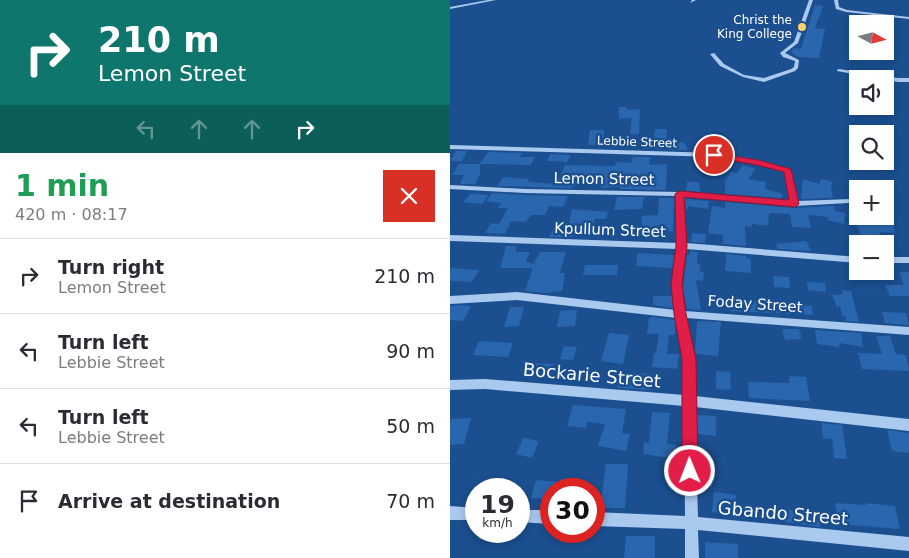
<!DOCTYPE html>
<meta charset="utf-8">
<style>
body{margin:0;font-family:"DejaVu Sans",sans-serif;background:#f2f2f3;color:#2b2b33;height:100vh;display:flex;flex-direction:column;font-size:19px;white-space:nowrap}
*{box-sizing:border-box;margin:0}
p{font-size:16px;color:#7c7c81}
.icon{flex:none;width:28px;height:28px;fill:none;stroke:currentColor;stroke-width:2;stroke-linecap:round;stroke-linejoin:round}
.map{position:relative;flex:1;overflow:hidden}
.details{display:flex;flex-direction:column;background:#fff;width:450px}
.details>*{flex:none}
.banner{background:#0f766e;color:#fff;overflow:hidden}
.needle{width:32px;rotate:97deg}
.controls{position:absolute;left:399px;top:15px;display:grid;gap:10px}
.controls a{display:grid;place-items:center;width:45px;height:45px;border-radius:0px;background:#fff;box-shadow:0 2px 8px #0003;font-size:25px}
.speed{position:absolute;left:15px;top:478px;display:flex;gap:10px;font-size:25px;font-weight:700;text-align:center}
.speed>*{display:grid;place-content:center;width:65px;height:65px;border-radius:50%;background:#fff;box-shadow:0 2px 8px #0003;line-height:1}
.speed small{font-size:12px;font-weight:400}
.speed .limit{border:8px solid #d22;background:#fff;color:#111}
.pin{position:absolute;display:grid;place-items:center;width:42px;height:42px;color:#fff;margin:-21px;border:2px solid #fff;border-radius:50%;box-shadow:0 1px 5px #0007}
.me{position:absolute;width:55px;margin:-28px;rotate:359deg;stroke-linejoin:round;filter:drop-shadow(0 0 4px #0008)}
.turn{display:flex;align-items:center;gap:18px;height:105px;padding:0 15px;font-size:22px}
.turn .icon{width:65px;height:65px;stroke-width:2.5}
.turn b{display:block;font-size:35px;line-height:42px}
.lanes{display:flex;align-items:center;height:48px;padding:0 15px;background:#0003;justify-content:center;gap:25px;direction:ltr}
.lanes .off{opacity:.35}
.round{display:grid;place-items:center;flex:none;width:52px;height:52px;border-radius:0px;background:#f2f2f3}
.summary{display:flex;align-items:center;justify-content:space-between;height:85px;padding:0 15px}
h1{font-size:30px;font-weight:700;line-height:38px;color:#1e9e55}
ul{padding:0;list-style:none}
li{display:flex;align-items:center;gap:15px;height:75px;padding:0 15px;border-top:1px solid #e1e1e2}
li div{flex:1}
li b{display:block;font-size:19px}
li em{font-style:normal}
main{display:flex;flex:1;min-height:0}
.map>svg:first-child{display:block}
</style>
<main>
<section class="details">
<div class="banner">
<div class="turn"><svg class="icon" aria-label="right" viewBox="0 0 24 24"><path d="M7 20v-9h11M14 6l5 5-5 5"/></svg><div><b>210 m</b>Lemon Street</div></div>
<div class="lanes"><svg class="icon off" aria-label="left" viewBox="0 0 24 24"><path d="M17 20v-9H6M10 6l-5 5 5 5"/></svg><svg class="icon off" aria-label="ahead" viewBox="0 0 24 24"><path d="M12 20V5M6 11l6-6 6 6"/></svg><svg class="icon off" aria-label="ahead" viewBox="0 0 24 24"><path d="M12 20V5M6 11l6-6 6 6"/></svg><svg class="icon" aria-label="right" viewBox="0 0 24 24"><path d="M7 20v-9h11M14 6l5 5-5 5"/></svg></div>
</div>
<div class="summary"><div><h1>1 min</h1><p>420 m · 08:17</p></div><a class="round" style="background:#d93025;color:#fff"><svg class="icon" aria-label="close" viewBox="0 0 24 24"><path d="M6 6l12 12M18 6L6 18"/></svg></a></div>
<ul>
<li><svg class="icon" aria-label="right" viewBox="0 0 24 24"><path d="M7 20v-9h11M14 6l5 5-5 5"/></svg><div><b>Turn right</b><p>Lemon Street</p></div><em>210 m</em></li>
<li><svg class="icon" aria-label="left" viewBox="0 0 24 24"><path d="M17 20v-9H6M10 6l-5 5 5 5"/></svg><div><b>Turn left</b><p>Lebbie Street</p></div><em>90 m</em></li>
<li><svg class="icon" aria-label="left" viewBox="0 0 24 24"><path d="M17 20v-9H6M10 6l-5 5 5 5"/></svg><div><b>Turn left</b><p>Lebbie Street</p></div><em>50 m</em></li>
<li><svg class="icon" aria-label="arrive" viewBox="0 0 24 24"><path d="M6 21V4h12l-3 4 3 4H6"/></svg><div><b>Arrive at destination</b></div><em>70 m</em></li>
</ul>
</section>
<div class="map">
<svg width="459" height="558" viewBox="0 0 459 558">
<rect width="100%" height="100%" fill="#1b4f8f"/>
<path fill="#2a66ad" d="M365,5L373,6L365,28L375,29L369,58L348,57L341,52L344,48L351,49Z
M169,107H177V110L190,109L189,134H180L182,118L169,119Z
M205,129H217L216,145L234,142L238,150L192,149L189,137H204Z
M140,130H154L153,144L138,145Z
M6,151H17L12,161H0Z
M38,152L73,153L69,157H85L81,165L30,164V174L25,184H10L14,175H2L9,164H29Z
M100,154L121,155L117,162L97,161Z
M183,157H200L199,165L217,164L216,190L170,189V187L151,188V185L123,186L122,188L47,186L53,177L79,179L78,182L107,184L115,165L165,166L166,162L181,163Z
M293,165L306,169L298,179L316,182L315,189L333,194L331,198L275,194V181L281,172L287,173Z
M353,179L369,184L372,179L383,182L381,186L383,198L351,199Z
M237,182H249L250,192L236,191Z
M21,193L39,195L32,204L13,202Z
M42,193L75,195L118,196L113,207L99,206L95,215H81L76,222L61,221L55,234L35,233L41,223L49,224L58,208H48L51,203L36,201Z
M167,197H194L192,209L164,210Z
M209,198H224L223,231L191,234L192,216L208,215Z
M235,199L259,201L258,209L238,206V209H236Z
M275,202L345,208L384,206L385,211L395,213L394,224L377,220L378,217L358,215L361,228L342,227L340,214L319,213L318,226L302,224V227L295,226L296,246L273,244V235L258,233L262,206L275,208Z
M122,209L158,212L156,219H145L142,228L126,227L123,237H99L104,228H118Z
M406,223L443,225L445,233L429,232L433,244H414Z
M242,233L256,234L255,243L241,242Z
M356,241L361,251L328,249L326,244Z
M56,246H67L65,252H80L76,261L83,264L90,252H116L110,273H115L112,291L95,293L75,291L83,268H50Z
M240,251L248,252L247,264H250V272H254L253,281L246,280L251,310L237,309L233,288L237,255H239Z
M188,253L224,255L222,268L186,266Z
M276,254L296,256V258L301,259V273L275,271Z
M135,265H168L167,275H133Z
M0,268L29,270L22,282L0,281Z
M449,272H459V296H440L435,285H454Z
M323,276L339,277L340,288L324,287Z
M357,282L375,283L376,292L358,290Z
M392,290L401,291L409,322L396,321V317L392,316L390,306L387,307L382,295L393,294Z
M203,296H222L224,308L203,305Z
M280,299L362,306L363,315L280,311Z
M0,306L11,305L21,306L13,321L0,320Z
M60,307H74L69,326L54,327Z
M127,310L125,326L107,327L110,311Z
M432,312L456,313L459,325L435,323Z
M202,317L225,320V335H219L217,354H229L227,369L202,367L204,353H206L209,334H197L199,318Z
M247,321L271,322L268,356L245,354Z
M332,329H349L352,339L335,340Z
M365,330L411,333L413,347L389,343V347L367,344Z
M159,333L179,335L173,364L151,361Z
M426,336H440L446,354L456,355L459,371L412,369L408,353L432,354Z
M29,341L48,342L63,343L58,357L23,355Z
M114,346L127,347L123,360L110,359Z
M83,363L104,364L100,378L79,377Z
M266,371L280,372L281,390L266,389Z
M170,372L203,374L200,390L167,388Z
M339,376L356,377L360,401L299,398L298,382L340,383Z
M123,405L176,409L172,433L180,434L176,451L148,446L155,424L137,422L136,428L117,426Z
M202,412L220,413L217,444L227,445L226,459L193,454L194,442L199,443Z
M247,415L266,416V436L248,434Z
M21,418L14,444L0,445V419Z
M371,423L392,425L397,459L384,458L382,439L373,438Z
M437,430L459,433V453L442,451Z
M73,438L89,441L82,458L66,454Z
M156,464H178L175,508H150Z
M111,479H131L129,489H101L100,499L81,498L86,480L110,482Z
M264,492L286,495V516L262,512Z
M385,503L416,505V503L445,506L450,529L389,524Z
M329,508L369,515L370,527L329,521Z
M176,536H205V558H174Z
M255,542L288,544V558H255Z"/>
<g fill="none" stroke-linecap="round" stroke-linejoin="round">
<path fill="#a9c9ee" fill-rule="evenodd" d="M38,0H46L0,9V7Z
M242,0H246L240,3Z
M359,0H363L348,43L335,53L349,60L348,68L345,71L314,82L293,77L270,66L260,54L264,53L274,64L294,75L314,78L341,69L344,67L345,61L333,57L330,53L344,42Z
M384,0H388L389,7L397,10L459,17V19L396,12L386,9Z
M389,69L448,78H459V82H448L387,71V70Z
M0,145L265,153L308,160L340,170L348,201L401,199L402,201L398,203L345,206L233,197L236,243L408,257V263L236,249L230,284L235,311L459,327V335L237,318L244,359L245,396L459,419V431L245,407L248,517L459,537V551L248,530L249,558H235V529L144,526V512L235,516L234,406L35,389L0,390V380L35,379L234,395V359L227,318L67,300L0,304V296L67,292L226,310L222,284L227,249L0,241V235L228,243L226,196L75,193L0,189V185L75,189L229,192L341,201L335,172L307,164L265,157L0,149Z
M435,257H459V263H435Z
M0,506L26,508V520H0Z
M69,510H101V524L69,522Z"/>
</g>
<path fill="#e11d48" stroke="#92132f" d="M262,153L308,160L341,169L349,204L345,207L234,197L237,246L232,284L236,314L246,359L248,471L246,476L240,479L234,476L232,471V359L224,314L221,284L226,246L225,194L229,191L339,200L334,172L307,165L262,157Z"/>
<circle fill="#ffd166" stroke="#1b4f8f" stroke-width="2" cx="352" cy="27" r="5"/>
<g text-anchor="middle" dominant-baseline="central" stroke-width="5" stroke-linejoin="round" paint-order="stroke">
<g font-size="12" fill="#fff" stroke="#1b4f8f" text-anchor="end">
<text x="342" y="20">Christ the<tspan x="342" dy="14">King College</tspan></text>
</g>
<g font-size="12" fill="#fff" stroke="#1b4f8f">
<text transform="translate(187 142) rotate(2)">Lebbie Street</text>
</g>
<g font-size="15" fill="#fff" stroke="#1b4f8f">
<text transform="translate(154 179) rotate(1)">Lemon Street</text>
<text transform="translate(160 230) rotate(2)">Kpullum Street</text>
<text transform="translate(305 304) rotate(4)">Foday Street</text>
</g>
<g font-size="18" fill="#fff" stroke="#1b4f8f">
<text transform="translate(142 375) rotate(5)">Bockarie Street</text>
<text transform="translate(333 513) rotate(5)">Gbando Street</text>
</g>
</g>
</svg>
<div class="controls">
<a><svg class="needle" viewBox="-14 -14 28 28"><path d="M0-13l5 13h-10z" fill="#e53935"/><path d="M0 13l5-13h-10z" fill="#7c7c81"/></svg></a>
<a><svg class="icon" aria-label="sound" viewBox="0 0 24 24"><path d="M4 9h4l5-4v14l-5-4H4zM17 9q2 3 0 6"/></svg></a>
<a><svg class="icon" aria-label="search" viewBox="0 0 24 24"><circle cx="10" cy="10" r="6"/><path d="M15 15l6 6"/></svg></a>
<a>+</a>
<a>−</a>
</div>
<div class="speed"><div>19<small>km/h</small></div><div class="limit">30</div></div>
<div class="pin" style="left:264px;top:155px;background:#d93025"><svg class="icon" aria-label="arrive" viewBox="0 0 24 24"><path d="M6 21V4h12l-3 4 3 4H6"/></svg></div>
<svg class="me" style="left:240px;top:471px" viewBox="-20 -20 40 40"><circle r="17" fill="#e11d48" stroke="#fff" stroke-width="3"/><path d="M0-11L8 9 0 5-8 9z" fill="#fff"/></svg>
</div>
</main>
